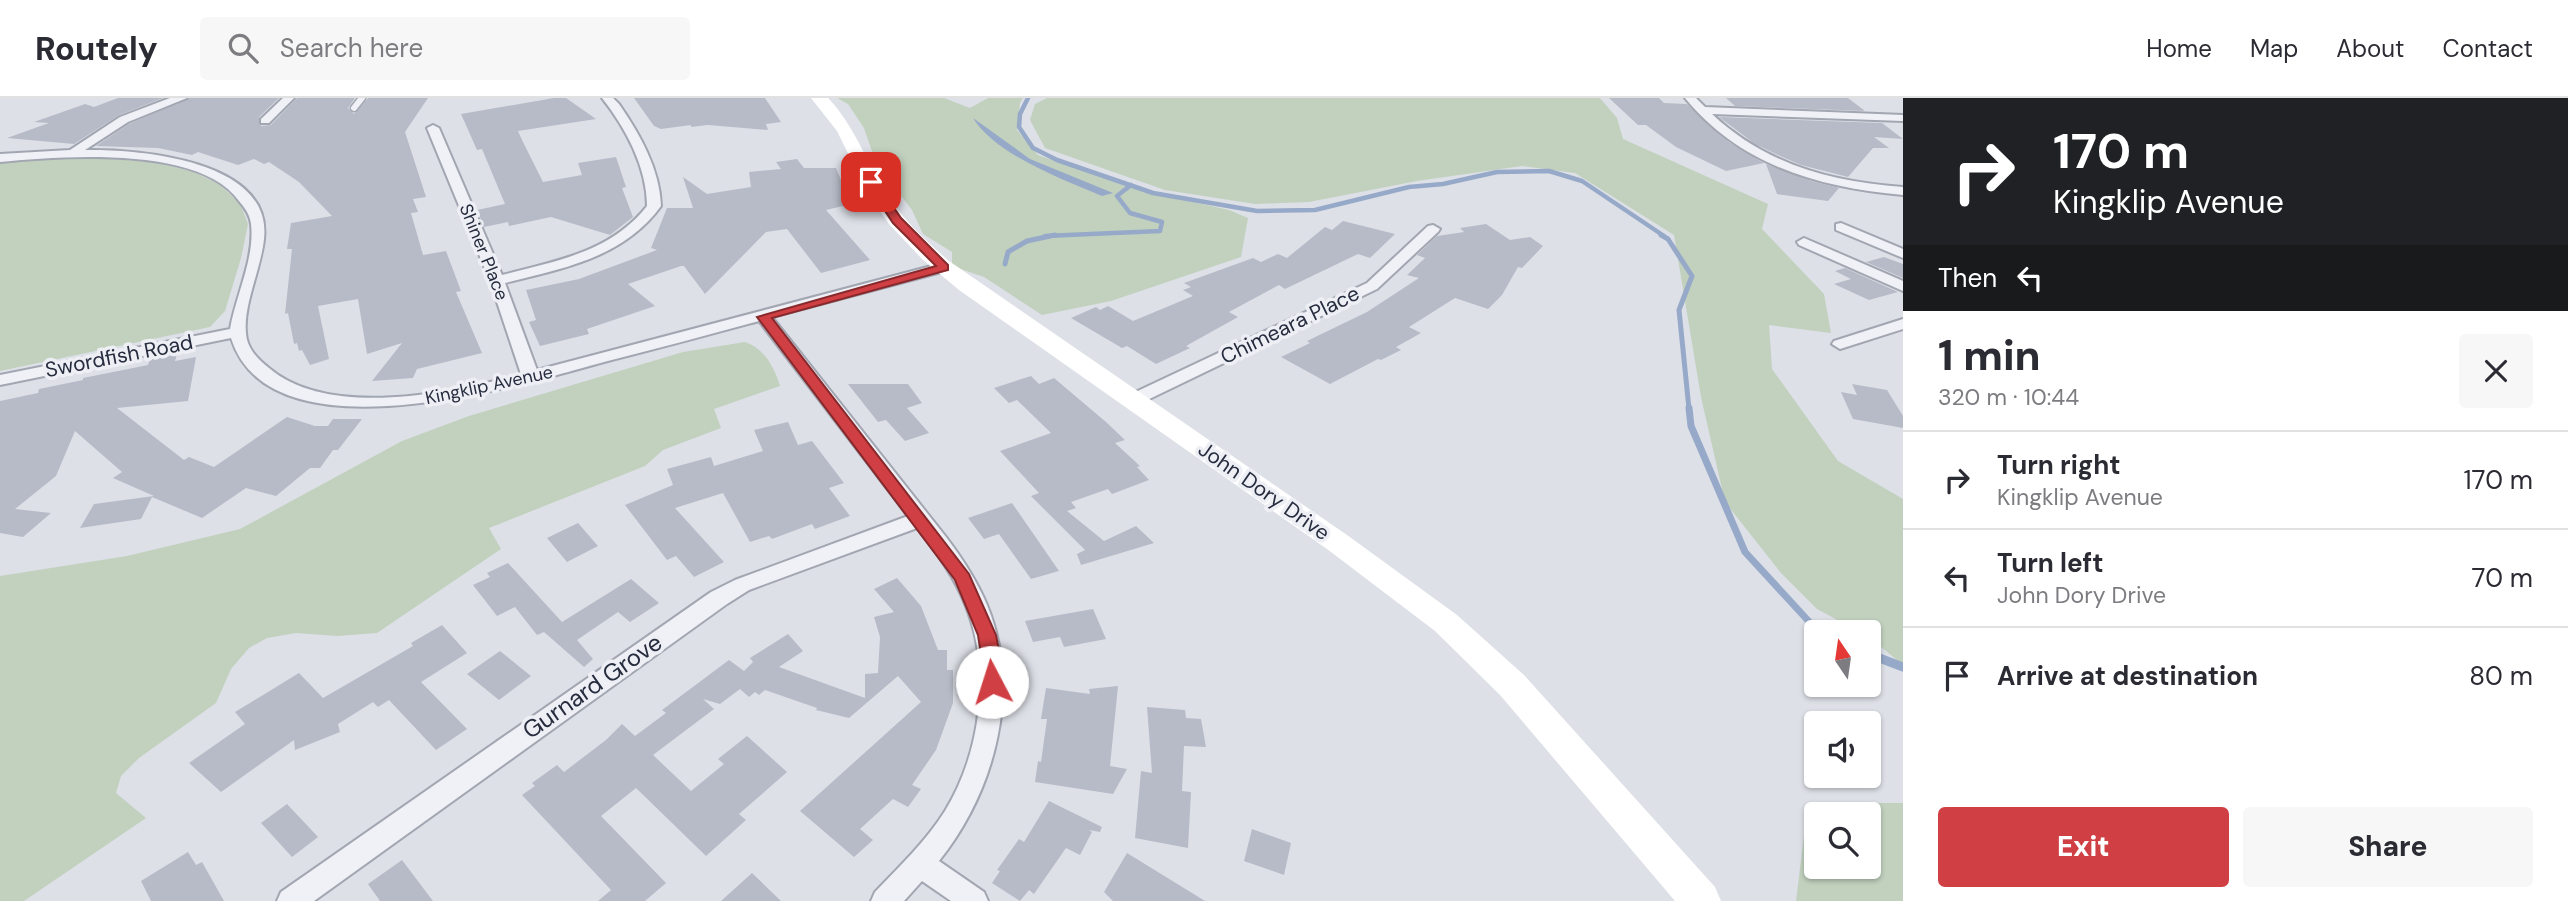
<!DOCTYPE html>
<meta charset="utf-8">
<style>
body{margin:0;font-family:"DM Sans",sans-serif;background:#f7f7f7;color:#2b2b33;height:100vh;display:flex;flex-direction:column;font-size:26px;white-space:nowrap}
*{box-sizing:border-box;margin:0}
p{font-size:23px;color:#7c7c81}
.icon{flex:none;width:38px;height:38px;fill:none;stroke:currentColor;stroke-width:2;stroke-linecap:round;stroke-linejoin:round}
.map{position:relative;flex:1;overflow:hidden}
.sheet{display:flex;flex-direction:column;background:#fff;width:665px}
.sheet>*{flex:none}
.banner{background:#202124;color:#fff;overflow:hidden}
.needle{width:46px;rotate:347deg}
.controls{position:absolute;left:1804px;top:522px;display:grid;gap:14px}
.controls a{display:grid;place-items:center;width:77px;height:77px;border-radius:7px;background:#fff;box-shadow:0 2px 5px #0004;font-size:35px}
.pin{position:absolute;display:grid;place-items:center;width:60px;height:60px;color:#fff;margin:-30px;border-radius:14px;box-shadow:0 4px 10px #0006}
.me{position:absolute;width:77px;margin:-38px;rotate:355deg;stroke-linejoin:round;filter:drop-shadow(0 0 5px #0008)}
.turn{display:flex;align-items:center;gap:24px;height:147px;padding:0 35px;font-size:32px}
.turn .icon{width:91px;height:91px;stroke-width:2.5}
.turn b{display:block;font-size:49px;line-height:60px}
.then{display:flex;align-items:center;height:66px;padding:0 35px;background:#0003;gap:14px;font-size:26px}
.round{display:grid;place-items:center;flex:none;width:74px;height:74px;border-radius:7px;background:#f7f7f7}
.headline{display:flex;align-items:center;justify-content:space-between;height:119px;padding:0 35px}
h1{font-size:42px;font-weight:800;line-height:52px}
.cta{display:flex;gap:14px;margin-top:auto;padding:14px 35px}
.cta a{flex:1;height:80px;border-radius:7px;background:#d03f43;color:#fff;font-size:28px;font-weight:800;line-height:80px;text-align:center}
.cta a+a{background:#f7f7f7;color:#2b2b33}
ul{padding:0;list-style:none}
li{display:flex;align-items:center;gap:21px;height:98px;padding:0 35px;border-top:2px solid #e1e1e2}
li div{flex:1}
li b{display:block;font-size:26px}
li em{font-style:normal}
header{display:flex;align-items:center;gap:42px;box-sizing:border-box;height:98px;padding:0 35px;background:#fff;border-bottom:2px solid #e1e1e2}
header strong{font-size:33px}
nav{display:flex;gap:38px;margin-inline-start:auto;font-size:24px}
.search{width:490px;height:63px;background:#f7f7f7;display:flex;align-items:center;gap:18px;box-sizing:border-box;padding:0 24px;border-radius:7px;color:#7c7c81;font-size:26px}
main{display:flex;flex:1;min-height:0}
.map>svg:first-child{display:block}
</style>
<header>
<strong>Routely</strong>
<div class="search"><svg class="icon" aria-label="search" viewBox="0 0 24 24"><circle cx="10" cy="10" r="6"/><path d="M15 15l6 6"/></svg>Search here</div>
<nav><a>Home</a><a>Map</a><a>About</a><a>Contact</a></nav>
</header>
<main>
<div class="map">
<svg width="1903" height="803" viewBox="0 0 1903 803">
<rect width="100%" height="100%" fill="#dde0e7"/>
<path fill="#c1d1be" fill-rule="evenodd" d="M837,0H944L970,10L988,0H1023L1020,5L1017,32L1038,57L1132,90L1229,112L1248,120L1241,159L1111,203L1042,217L984,179L952,168V154L923,136L912,112L876,65L864,30L848,6Z
M1047,0H1600L1617,20L1623,41L1768,106L1762,131L1824,196L1831,235L1769,227L1772,271L1838,363L1903,401V567L1869,539V534H1860L1817,511L1781,475L1725,404L1701,299L1674,137L1575,75L1522,68L1417,83L1309,104L1255,106L1165,92L1045,50L1030,22L1035,6Z
M86,58L159,65L194,74L219,86L240,105L248,126L241,160L225,213L210,229L0,273V63Z
M745,244C764,250 775,270 780,288L714,311L721,330L663,352L645,368L489,430L501,451L377,535L337,538L296,535L267,540L249,550L231,571L216,605L139,660L121,678L116,695L146,720L24,803H0V478L127,458L240,431L402,343L469,318L683,254Z
M1808,705H1903V803H1796ZM1816,716H1869V768H1816Z"/>
<path fill="#97a9c8" d="M973,20L1030,61L1113,95L1102,98C1062,81 996,57 973,20Z"/>
<g fill="none" stroke-linecap="round" stroke-linejoin="round">
<path stroke="#97a9c8" stroke-width="4.5" d="M1028,0L1020,16L1019,29L1033,50L1057,62L1153,95L1257,113L1315,112L1409,89L1443,86L1497,74L1549,73L1582,83L1664,138
M1045,138L1160,133L1162,124L1130,115L1117,98L1131,87"/>
<path stroke="#97a9c8" stroke-width="5" d="M1661,137L1668,141L1692,178L1679,212L1689,311
M1005,166L1008,154L1027,143L1055,137"/>
<path stroke="#97a9c8" stroke-width="7" d="M1689,310L1691,328L1745,454L1814,529"/>
<path stroke="#97a9c8" stroke-width="9" d="M1812,528L1818,534
M1869,556L1903,569"/>
</g>
<path fill="#b7bbc7" d="M118,0H163L119,17L74,46L7,40L49,25L34,24L85,6L94,9Z
M190,0H279L259,19L261,28L271,27L297,0H355L348,10L354,16L368,0H428L405,34L426,99L413,101L418,114L411,115L423,157L446,153L461,193L456,194L482,255L417,271L413,280L372,283L402,245L367,256L358,201L318,208L329,261L310,267L302,252L299,253L297,245L294,246L288,215L285,216L292,151H287L291,125L332,118L299,84L269,64L264,66L254,61L238,67L198,54L192,57L158,50L96,48L129,26Z
M554,0H566L596,21L518,33L522,42L543,84L582,77L578,65L616,59L626,89L622,90L633,119L610,137L551,119L509,128L508,124L484,129L477,112L505,106L482,51L477,52L461,16Z
M634,0H765L781,24L766,26L768,32L708,27L691,29V27L661,31L654,28Z
M1609,0H1659L1664,5L1687,6L1729,44L1764,65L1726,73L1676,49L1646,27H1638Z
M1726,0H1848L1865,13L1735,8Z
M1719,19L1882,25L1903,41L1874,39L1889,50H1873L1848,79L1801,67L1778,57L1755,46Z
M797,61L804,70H836L851,106L826,112L870,162L821,175L787,131L766,134L705,196L684,168H681L628,186L655,208L587,231L589,236L540,248L529,224L536,222L526,192L579,181L657,152L651,150L667,110H693L683,79L707,96L751,89L749,74L781,71L776,64Z
M1766,66L1811,83L1839,90L1828,103L1777,96Z
M1343,123L1395,136L1370,160L1358,156L1285,191L1279,187L1229,214L1238,219L1186,248L1190,250L1156,266L1127,248L1122,250L1071,220L1096,209L1100,212L1108,208L1133,223L1193,198L1183,192L1191,189L1184,185L1253,160L1261,164L1278,156L1287,160L1325,129L1332,132Z
M1486,126L1510,142L1530,139L1543,148L1522,170L1518,169L1502,197L1488,211L1455,200L1409,229L1421,235L1396,249L1401,252L1381,262L1378,261L1330,286L1281,259L1310,245L1307,243L1367,214L1419,180L1407,177L1425,160L1417,157L1437,138L1464,134L1460,130Z
M1884,159L1903,166V180L1866,164Z
M1845,170L1898,194L1869,202L1834,186L1851,181L1835,173Z
M177,256L175,263L196,259L188,303L117,310L184,362L189,359L214,369L287,319L315,328H328L333,321H362L338,352H333L320,370H310L276,398L246,390L202,420L152,399L141,421L80,430L94,406L154,398L113,380L122,374L75,333L56,378L15,411L51,415L23,439L0,435V303L38,295L39,291L83,282V280L148,267L150,261Z
M1031,278L1039,286L1054,280L1106,324L1125,342L1115,345L1140,368L1137,369L1149,382L1112,396L1108,391L1071,404L1076,410L1067,413L1104,443L1136,428L1154,445L1081,467L1077,456L1085,452L1031,398L1039,395L1000,353L1051,335L1017,302L1009,305L994,290Z
M848,286H908L922,305L907,310L929,335L905,343L886,322L878,324Z
M1852,286L1887,292L1903,318V330L1853,321L1841,294L1857,297Z
M788,324L798,347L812,343L844,385L829,390L850,418L815,431L812,426L772,441L769,438L750,444L723,395L675,410L724,464L694,479L676,458L667,462L625,407L673,387L667,371L711,359L714,368L763,353L754,332Z
M1012,405L1059,473L1031,481L999,436L984,441L968,420Z
M578,425L598,448L567,464L547,440Z
M508,465L562,524L631,481L659,505L630,524L618,514L577,542L593,561L584,569L544,534L537,537L515,509L497,518L473,487L490,479L487,475Z
M897,480L921,508L938,552H947V572H953V605L936,652L912,687L921,691L908,709L893,701L860,731L873,742L854,759L800,713L921,604L898,578L849,620L816,612L817,610L765,592L759,597L755,594L749,599L740,591L720,606L703,601L714,611L653,657L691,693L724,666L718,661L747,638L787,674L739,716L746,722L706,758L636,690L601,718L666,785L645,803H598L611,792L522,697L535,688L532,685L557,667L564,674L606,642L622,626L635,638L666,615L662,612L729,562L744,573L753,564L750,560L788,536L803,553L779,569L865,600V576L878,575L880,539L874,519L894,514L874,491Z
M1093,511L1106,541L1064,549L1060,539L1033,544L1025,523Z
M442,527L467,555L421,584L467,631L436,652L389,602L378,609L373,604L338,626L340,634L295,652L294,642L221,694L189,665L245,626L235,614L299,575L323,600L413,548L411,545Z
M500,553L531,578L499,602L467,576Z
M1118,588L1110,668L1127,671L1113,696L1035,684L1038,663L1041,664L1047,621H1041L1046,590L1090,596L1089,591Z
M1147,609L1185,612L1186,620L1201,621L1206,649L1184,648L1182,693L1191,694L1188,750L1135,740L1141,673L1152,675Z
M1049,703L1102,729L1100,734L1089,732L1092,734L1080,757L1066,750L1034,796L1029,792L1020,803L992,785L1000,773L997,772L1019,741L1024,744Z
M287,706L318,739L292,759L261,725Z
M1252,731L1291,745L1284,777L1244,763Z
M188,754L196,767L202,764L224,803H151L141,783Z
M1127,755L1205,803H1113L1104,794Z
M402,762L433,803H380L368,786Z
M752,775L781,803H721Z"/>
<g fill="none" stroke-linecap="round" stroke-linejoin="round">
<defs>
<path id="lane" d="M354,10L362,0"/>
<path id="street" d="M170,0H187L128,24L85,52C139,51 273,62 264,141C261,171 243,207 246,235C247,251 258,261 269,270C329,321 452,295 521,276L490,183L427,30L433,27L439,30L502,177C556,163 611,154 647,108C647,69 625,29 602,0H613L619,6C639,35 660,71 661,108C623,160 564,170 505,185L537,272L939,166H949L951,169L949,172L772,219L946,439C962,460 977,483 987,507C1022,592 995,693 939,763L984,794L988,803H951L922,783L904,803H871L875,794C900,768 926,743 945,713C981,654 992,571 965,506C954,478 936,453 917,430L749,492L727,506L314,803H277L281,794L711,494L735,482L908,418L759,223C707,237 656,251 604,264C520,287 270,364 231,240L0,287V277L230,231C236,197 255,160 251,126C250,117 245,110 239,103C200,47 61,58 0,64V56L70,52L120,19Z
M283,0H294L269,25H261V21Z
M1685,0H1696L1705,9L1903,17V23L1712,16C1765,66 1831,84 1903,89V97C1819,90 1740,67 1685,0Z
M1841,125L1903,151V160L1836,132V126Z
M1433,127L1440,131L1438,134L1377,191L1139,306L1133,307L1124,302L1127,298L1367,185L1428,128Z
M1804,140L1903,183V193L1799,147L1797,144Z
M1903,221V231L1840,251L1832,246L1834,243Z"/>
</defs>
<use href="#lane" stroke="#a2a6b1" stroke-width="9"/>
<use href="#street" stroke="#a2a6b1" stroke-width="4"/>
<use href="#lane" stroke="#f0f1f6" stroke-width="6"/>
<use href="#street" fill="#f0f1f6" fill-rule="evenodd"/>
<path fill="#fff" fill-rule="evenodd" d="M811,0H828C855,28 866,64 887,96C903,122 926,143 949,163L1347,437L1457,517L1524,577L1715,789L1721,803H1675L1500,597L1435,533L1327,451L959,192L922,161L889,126L868,96L837,33Z"/>
</g>
<path fill="#d03f43" stroke="#87292c" stroke-width="2" d="M867,82H875L901,120L948,167V172L772,220L969,476L996,537L1002,567L999,589L992,592L986,589L978,537L955,482L757,219L936,168L893,125L866,84Z"/>
<g text-anchor="middle" dominant-baseline="central" stroke-width="7" stroke-linejoin="round" paint-order="stroke">
<g font-size="18" fill="#262c3e" stroke="#edeff5">
<text transform="translate(484 154) rotate(68)">Shiner Place</text>
<text transform="translate(489 287) rotate(-12)">Kingklip Avenue</text>
</g>
<g font-size="21" fill="#262c3e" stroke="#edeff5">
<text transform="translate(1290 227) rotate(-26)">Chimeara Place</text>
<text transform="translate(119 258) rotate(-11)">Swordfish Road</text>
<text transform="translate(1264 393) rotate(35)">John Dory Drive</text>
</g>
<g font-size="24" fill="#262c3e" stroke="#edeff5">
<text transform="translate(592 588) rotate(-35)">Gurnard Grove</text>
</g>
</g>
</svg>
<div class="controls">
<a><svg class="needle" viewBox="-14 -14 28 28"><path d="M0-13l5 13h-10z" fill="#e53935"/><path d="M0 13l5-13h-10z" fill="#7c7c81"/></svg></a>
<a><svg class="icon" aria-label="sound" viewBox="0 0 24 24"><path d="M4 9h4l5-4v14l-5-4H4zM17 9q2 3 0 6"/></svg></a>
<a><svg class="icon" aria-label="search" viewBox="0 0 24 24"><circle cx="10" cy="10" r="6"/><path d="M15 15l6 6"/></svg></a>
</div>
<div class="pin" style="left:871px;top:84px;background:#d93025"><svg class="icon" aria-label="arrive" viewBox="0 0 24 24"><path d="M6 21V4h12l-3 4 3 4H6"/></svg></div>
<svg class="me" style="left:992px;top:584px" viewBox="-20 -20 40 40"><circle r="19" fill="#fff"/><path d="M0-13L10 11 0 6-10 11z" fill="#d03f43"/></svg>
</div>
<section class="sheet">
<div class="banner">
<div class="turn"><svg class="icon" aria-label="right" viewBox="0 0 24 24"><path d="M7 20v-9h11M14 6l5 5-5 5"/></svg><div><b>170 m</b>Kingklip Avenue</div></div>
<div class="then">Then<svg class="icon" aria-label="left" viewBox="0 0 24 24"><path d="M17 20v-9H6M10 6l-5 5 5 5"/></svg></div>
</div>
<div class="headline"><div><h1>1 min</h1><p>320 m · 10:44</p></div><a class="round"><svg class="icon" aria-label="close" viewBox="0 0 24 24"><path d="M6 6l12 12M18 6L6 18"/></svg></a></div>
<ul>
<li><svg class="icon" aria-label="right" viewBox="0 0 24 24"><path d="M7 20v-9h11M14 6l5 5-5 5"/></svg><div><b>Turn right</b><p>Kingklip Avenue</p></div><em>170 m</em></li>
<li><svg class="icon" aria-label="left" viewBox="0 0 24 24"><path d="M17 20v-9H6M10 6l-5 5 5 5"/></svg><div><b>Turn left</b><p>John Dory Drive</p></div><em>70 m</em></li>
<li><svg class="icon" aria-label="arrive" viewBox="0 0 24 24"><path d="M6 21V4h12l-3 4 3 4H6"/></svg><div><b>Arrive at destination</b></div><em>80 m</em></li>
</ul>
<div class="cta"><a>Exit</a><a>Share</a></div>
</section>
</main>
